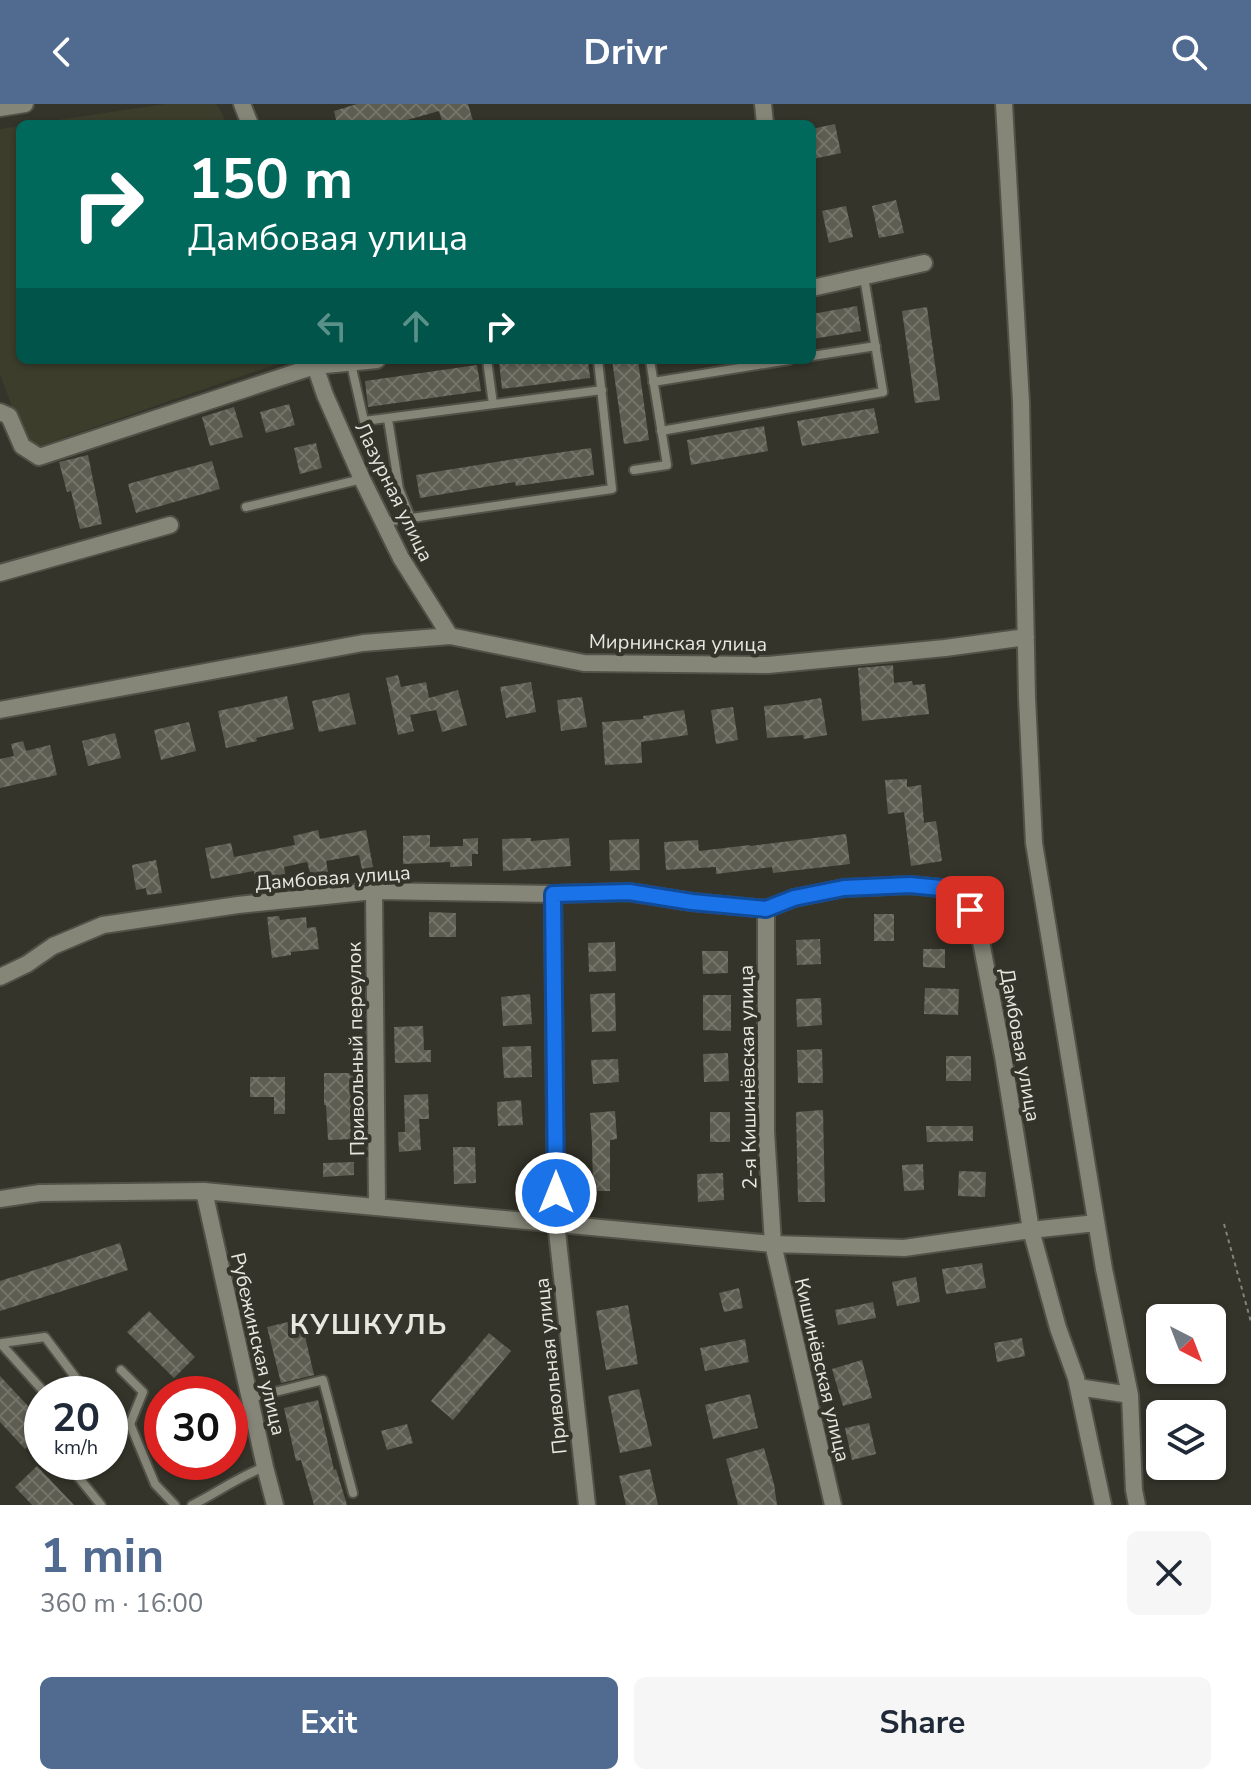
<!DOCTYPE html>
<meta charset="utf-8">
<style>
body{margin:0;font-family:"Nunito Sans",sans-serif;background:#f6f6f7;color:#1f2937;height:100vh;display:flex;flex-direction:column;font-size:30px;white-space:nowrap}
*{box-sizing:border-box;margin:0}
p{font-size:26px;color:#747a83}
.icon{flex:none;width:44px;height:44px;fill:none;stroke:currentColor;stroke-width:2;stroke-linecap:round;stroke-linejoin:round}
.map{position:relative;height:1401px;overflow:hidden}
.side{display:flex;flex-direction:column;background:#fff;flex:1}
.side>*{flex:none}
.guide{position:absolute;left:16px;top:16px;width:800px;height:244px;border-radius:12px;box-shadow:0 2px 6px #0004;background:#00695c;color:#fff;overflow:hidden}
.needle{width:52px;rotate:138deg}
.controls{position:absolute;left:1146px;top:1200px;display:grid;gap:16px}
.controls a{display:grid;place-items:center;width:80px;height:80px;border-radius:12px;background:#fff;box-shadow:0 2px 6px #0004;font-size:40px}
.speed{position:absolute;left:24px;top:1272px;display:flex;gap:16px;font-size:40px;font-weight:700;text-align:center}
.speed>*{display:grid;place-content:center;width:104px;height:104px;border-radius:50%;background:#fff;box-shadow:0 2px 6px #0004;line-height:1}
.speed small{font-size:20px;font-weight:400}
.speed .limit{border:12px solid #d22;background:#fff;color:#111}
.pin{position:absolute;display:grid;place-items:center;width:68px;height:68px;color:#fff;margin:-34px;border-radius:16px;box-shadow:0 4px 12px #0006}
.me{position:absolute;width:88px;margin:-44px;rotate:0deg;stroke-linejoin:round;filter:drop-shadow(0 0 6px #0008)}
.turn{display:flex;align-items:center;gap:28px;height:168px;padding:0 40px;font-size:36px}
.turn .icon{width:104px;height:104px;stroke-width:2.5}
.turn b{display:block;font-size:56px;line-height:68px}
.lanes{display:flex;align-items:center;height:76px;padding:0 40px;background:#0003;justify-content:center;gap:40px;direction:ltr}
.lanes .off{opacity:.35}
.round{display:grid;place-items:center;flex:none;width:84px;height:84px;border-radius:12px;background:#f6f6f7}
.head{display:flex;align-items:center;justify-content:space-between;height:136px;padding:0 40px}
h1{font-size:48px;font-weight:700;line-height:60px;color:#506a90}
.button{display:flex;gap:16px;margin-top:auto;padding:16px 40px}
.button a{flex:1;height:92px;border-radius:12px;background:#506a90;color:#fff;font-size:32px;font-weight:700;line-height:92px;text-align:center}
.button a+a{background:#f6f6f7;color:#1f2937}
header{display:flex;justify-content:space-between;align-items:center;height:104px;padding:0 40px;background:#506a90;color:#fff;font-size:36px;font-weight:700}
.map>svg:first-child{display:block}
</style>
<header><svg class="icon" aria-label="back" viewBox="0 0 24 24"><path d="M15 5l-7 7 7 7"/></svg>Drivr<svg class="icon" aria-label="search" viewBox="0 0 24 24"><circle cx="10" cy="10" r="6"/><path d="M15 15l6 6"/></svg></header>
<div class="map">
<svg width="1251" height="1401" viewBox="0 0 1251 1401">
<defs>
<pattern id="building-cross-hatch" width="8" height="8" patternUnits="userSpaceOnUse" patternTransform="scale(2)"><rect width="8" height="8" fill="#5d5d51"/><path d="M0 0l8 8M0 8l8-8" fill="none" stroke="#74746a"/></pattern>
</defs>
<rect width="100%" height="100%" fill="#35342a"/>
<path fill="#3d3d2c" d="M165,0H216L223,11L226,20H31Z
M20,22V256H288L28,346L0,270V25Z"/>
<path fill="url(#building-cross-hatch)" d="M357,0H468L474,20H443L439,7L393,20H337L334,7Z
M835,20L841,49L813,55L812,25Z
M896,96L904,129L879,134L872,102Z
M846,102L853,133L829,139L822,107Z
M857,202L861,227L812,235V210Z
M927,203L940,296L915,299L902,207Z
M510,256H588L590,274L502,285L499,257Z
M612,256H638L649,336L624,340Z
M477,261L481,287L368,303L365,277Z
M289,300L295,321L266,329L260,308Z
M234,303L243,333L210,342L202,313Z
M874,304L879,329L802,342L797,317Z
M764,322L768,347L691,361L687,336Z
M316,339L322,364L300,370L294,344Z
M591,344L594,371L516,382L515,378L420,394L416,371L514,355Z
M88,351L102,420L80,425L71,387L67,388L59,358Z
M212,357L220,385L136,409L128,380Z
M893,561L894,579L912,577L913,581L925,580L929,610L862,617L858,564Z
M398,571L401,583L426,578L429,594L458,586L467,621L442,628L436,606L410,611L414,627L398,631L386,574Z
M531,578L536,608L506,614L500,583Z
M349,589L356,620L319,628L312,597Z
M287,592L294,625L256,634L257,637L226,644L218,607Z
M582,593L587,623L561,627L557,596Z
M821,594L827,631L804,635L803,631L767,634L764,602L785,600Z
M733,603L738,636L716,640L711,606Z
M684,606L688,631L641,638L642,659L605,661L602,618L643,615V612Z
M189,618L196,647L161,656L154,626Z
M115,629L121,654L88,662L82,637Z
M23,637L26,647L50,641L57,671L0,684V655L14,652L11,640Z
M907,675V683L921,681L924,719L936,717L942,757L911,762L904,708L888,710L885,676Z
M318,726L320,735L366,726L373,763L362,765L359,751L326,757L328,768L311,772L307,758L284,763L286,775L256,781L254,767L211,775L205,744L231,739L234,753L295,741L293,732Z
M846,730L850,760L773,769L772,763L716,770V763L666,766L664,738L698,736L699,747L750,741V742Z
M430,731V743L463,742V735L478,734V750H472V762L450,763V758L403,760V732Z
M531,734V737L569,734L571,762L503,767L502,735Z
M639,735L640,766L610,767L609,736Z
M156,756L162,789L147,791L146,784L136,786L132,761Z
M429,808L456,809V833H429Z
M874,810H894V837H874Z
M279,812L280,816L306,813L307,824L316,823L319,845L291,848V851L272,854L267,813Z
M820,835L821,860L797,861L796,836Z
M615,838L616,867L589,868L588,839Z
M923,845H945V864L923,863Z
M702,847H728V869L703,870Z
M925,884L959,885L958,911L924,910Z
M615,889L616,927L592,928L590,890Z
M530,890L532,920L503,922L501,893Z
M703,891H731V927L703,926Z
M821,894L822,921L797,923L796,895Z
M423,922L424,946H431V958L395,959L394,923Z
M531,942L532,973L504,974L502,943Z
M822,945L823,979H798L797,946Z
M728,949L729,977L704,978L703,950Z
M946,952H971V977H946Z
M618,955L619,978L593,980L591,956Z
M324,969H355V1001H353L355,1035L328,1036L326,1001H324Z
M250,973H285V1010H274V993H250Z
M428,990L429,1015H419L421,1046L399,1048L398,1028H405L404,991Z
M521,996L523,1021L498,1022L497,998Z
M823,1006L825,1098H798L796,1008Z
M615,1007L617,1035L610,1036V1087H593L592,1037L590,1009Z
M710,1008H730V1038H710Z
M926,1022H973V1037L927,1038Z
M453,1043H475L476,1079L454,1080Z
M354,1058V1071L323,1073V1059Z
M923,1060L924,1086L904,1087L902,1061Z
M959,1067L986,1068L985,1093L958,1092Z
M723,1069L724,1096L698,1098L697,1070Z
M120,1139L128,1166L0,1207V1177Z
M982,1159L986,1184L946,1190L942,1165Z
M916,1173L920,1198L897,1202L892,1178Z
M739,1184L743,1204L724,1208L719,1189Z
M873,1198L876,1214L838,1221L835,1206Z
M628,1201L638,1260L606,1266L596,1207Z
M149,1207L195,1253L174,1274L127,1228Z
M301,1215L314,1271L281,1279L267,1223Z
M489,1229L511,1247L453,1316L431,1297Z
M1022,1234L1025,1252L997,1258L994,1239Z
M745,1235L749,1258L705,1267L700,1244Z
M862,1256L872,1294L843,1302L832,1265Z
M0,1272L42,1317V1329L25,1345L0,1318Z
M639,1285L652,1342L620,1349L608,1292Z
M750,1290L758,1324L713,1335L705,1301Z
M318,1296L334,1366L336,1365L347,1401H314L301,1356L296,1357L284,1304Z
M869,1319L876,1350L852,1356L845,1324Z
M407,1320L413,1339L387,1346L381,1327Z
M764,1344L774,1380L777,1401H738L726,1355Z
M37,1362L74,1401H32L15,1383Z
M650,1365L658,1401H626L619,1372Z"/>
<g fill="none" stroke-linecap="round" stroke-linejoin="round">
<defs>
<path id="lane" d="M812,252L876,242
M487,256L493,300
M351,260L364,317L602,286
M653,278L789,256
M388,315L399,385L411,415
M661,327L883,288L864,173
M634,366L667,361L650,256
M246,403L362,375
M384,418L612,385L598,256
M2,1239L45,1233L88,1290
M1,1240L46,1290
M121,1266L143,1288L130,1320
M250,1294L323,1276L353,1389
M110,1313L130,1320L155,1380L175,1401
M66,1358L101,1401
M192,1401C217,1389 239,1372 265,1363"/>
<path id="street" d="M242,0L250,20
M763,0L765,20
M1004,0L1021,298L1027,594L1034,739L1104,1165L1130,1291L1134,1386L1137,1401
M0,4L25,0
M812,184L924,159
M313,256L325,291L362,375L401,454L450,532
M0,308L9,312L22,342L39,353L315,262L377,256
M0,469L170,421
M0,606L363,539L450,532L584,559L768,561L945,544L1026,533
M374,787L377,1102
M553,790L556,1118L587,1401
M766,805V1027L773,1140L833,1401
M0,873L27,860L53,842L103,821L238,801L374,787L553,790L629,788L692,798L766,805L794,794L844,784L910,781L951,785L970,806L979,827L1003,952L1031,1126L1058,1224L1076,1274L1103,1401
M204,1087L265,1363L275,1401
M0,1095L40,1089L204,1087L773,1140L904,1144L1031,1126L1096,1119
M1078,1283L1130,1291"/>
</defs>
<use href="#lane" stroke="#515148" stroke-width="12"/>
<use href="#street" stroke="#515148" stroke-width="20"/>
<path stroke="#84837b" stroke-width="2" stroke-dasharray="4 4" stroke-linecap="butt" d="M1224,1120L1251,1218"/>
<use href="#lane" stroke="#858578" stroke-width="8"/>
<use href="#street" stroke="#858578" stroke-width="16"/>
</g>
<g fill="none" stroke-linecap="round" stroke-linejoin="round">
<defs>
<path id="route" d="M556,1089L553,790L629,788L692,798L766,805L794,794L844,784L910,781L951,785L970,806"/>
</defs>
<use href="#route" stroke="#114b97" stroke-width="20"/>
<use href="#route" stroke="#1a73e8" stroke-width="14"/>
</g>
<g text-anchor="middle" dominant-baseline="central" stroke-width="8" stroke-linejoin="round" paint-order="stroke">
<g font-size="20" fill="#e7e7e0" stroke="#35342a">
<text transform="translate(394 388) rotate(64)">Лазурная улица</text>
<text transform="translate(678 539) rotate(1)">Мирнинская улица</text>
<text transform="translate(333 774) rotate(-4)">Дамбовая улица</text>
<text transform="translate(1020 941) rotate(80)">Дамбовая улица</text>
<text transform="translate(356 945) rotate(-91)">Привольный переулок</text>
<text transform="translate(748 973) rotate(-91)">2-я Кишинёвская улица</text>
<text transform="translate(258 1240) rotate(77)">Рубежинская улица</text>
<text transform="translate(551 1262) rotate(-96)">Привольная улица</text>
<text transform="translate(822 1266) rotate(77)">Кишинёвская улица</text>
</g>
<g font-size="28" font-weight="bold" letter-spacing="2" fill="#e7e7e0" stroke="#35342a">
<text x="369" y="1221">КУШКУЛЬ</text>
</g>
</g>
</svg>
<div class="controls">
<a><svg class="needle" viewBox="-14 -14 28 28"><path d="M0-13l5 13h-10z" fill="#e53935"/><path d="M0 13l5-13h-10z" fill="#747a83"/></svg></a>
<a><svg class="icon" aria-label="layers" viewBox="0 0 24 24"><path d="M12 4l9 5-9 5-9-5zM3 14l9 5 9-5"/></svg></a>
</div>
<div class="speed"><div>20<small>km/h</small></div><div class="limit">30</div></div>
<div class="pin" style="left:970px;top:806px;background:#d93025"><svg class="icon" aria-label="arrive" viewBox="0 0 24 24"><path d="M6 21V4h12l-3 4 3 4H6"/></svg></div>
<svg class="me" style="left:556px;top:1089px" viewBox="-20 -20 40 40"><circle r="17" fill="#1a73e8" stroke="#fff" stroke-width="3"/><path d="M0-11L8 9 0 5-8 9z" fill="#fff"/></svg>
<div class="guide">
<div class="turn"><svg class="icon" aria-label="right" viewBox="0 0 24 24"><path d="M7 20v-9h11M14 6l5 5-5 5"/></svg><div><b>150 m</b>Дамбовая улица</div></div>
<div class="lanes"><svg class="icon off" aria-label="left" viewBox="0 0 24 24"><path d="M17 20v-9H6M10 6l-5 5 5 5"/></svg><svg class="icon off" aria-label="ahead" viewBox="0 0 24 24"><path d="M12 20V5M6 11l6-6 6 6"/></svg><svg class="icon" aria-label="right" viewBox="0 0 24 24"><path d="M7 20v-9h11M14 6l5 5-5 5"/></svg></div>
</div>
</div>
<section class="side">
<div class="head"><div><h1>1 min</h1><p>360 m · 16:00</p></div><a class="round"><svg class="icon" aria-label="close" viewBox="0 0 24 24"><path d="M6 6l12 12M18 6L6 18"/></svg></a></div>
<div class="button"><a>Exit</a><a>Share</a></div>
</section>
